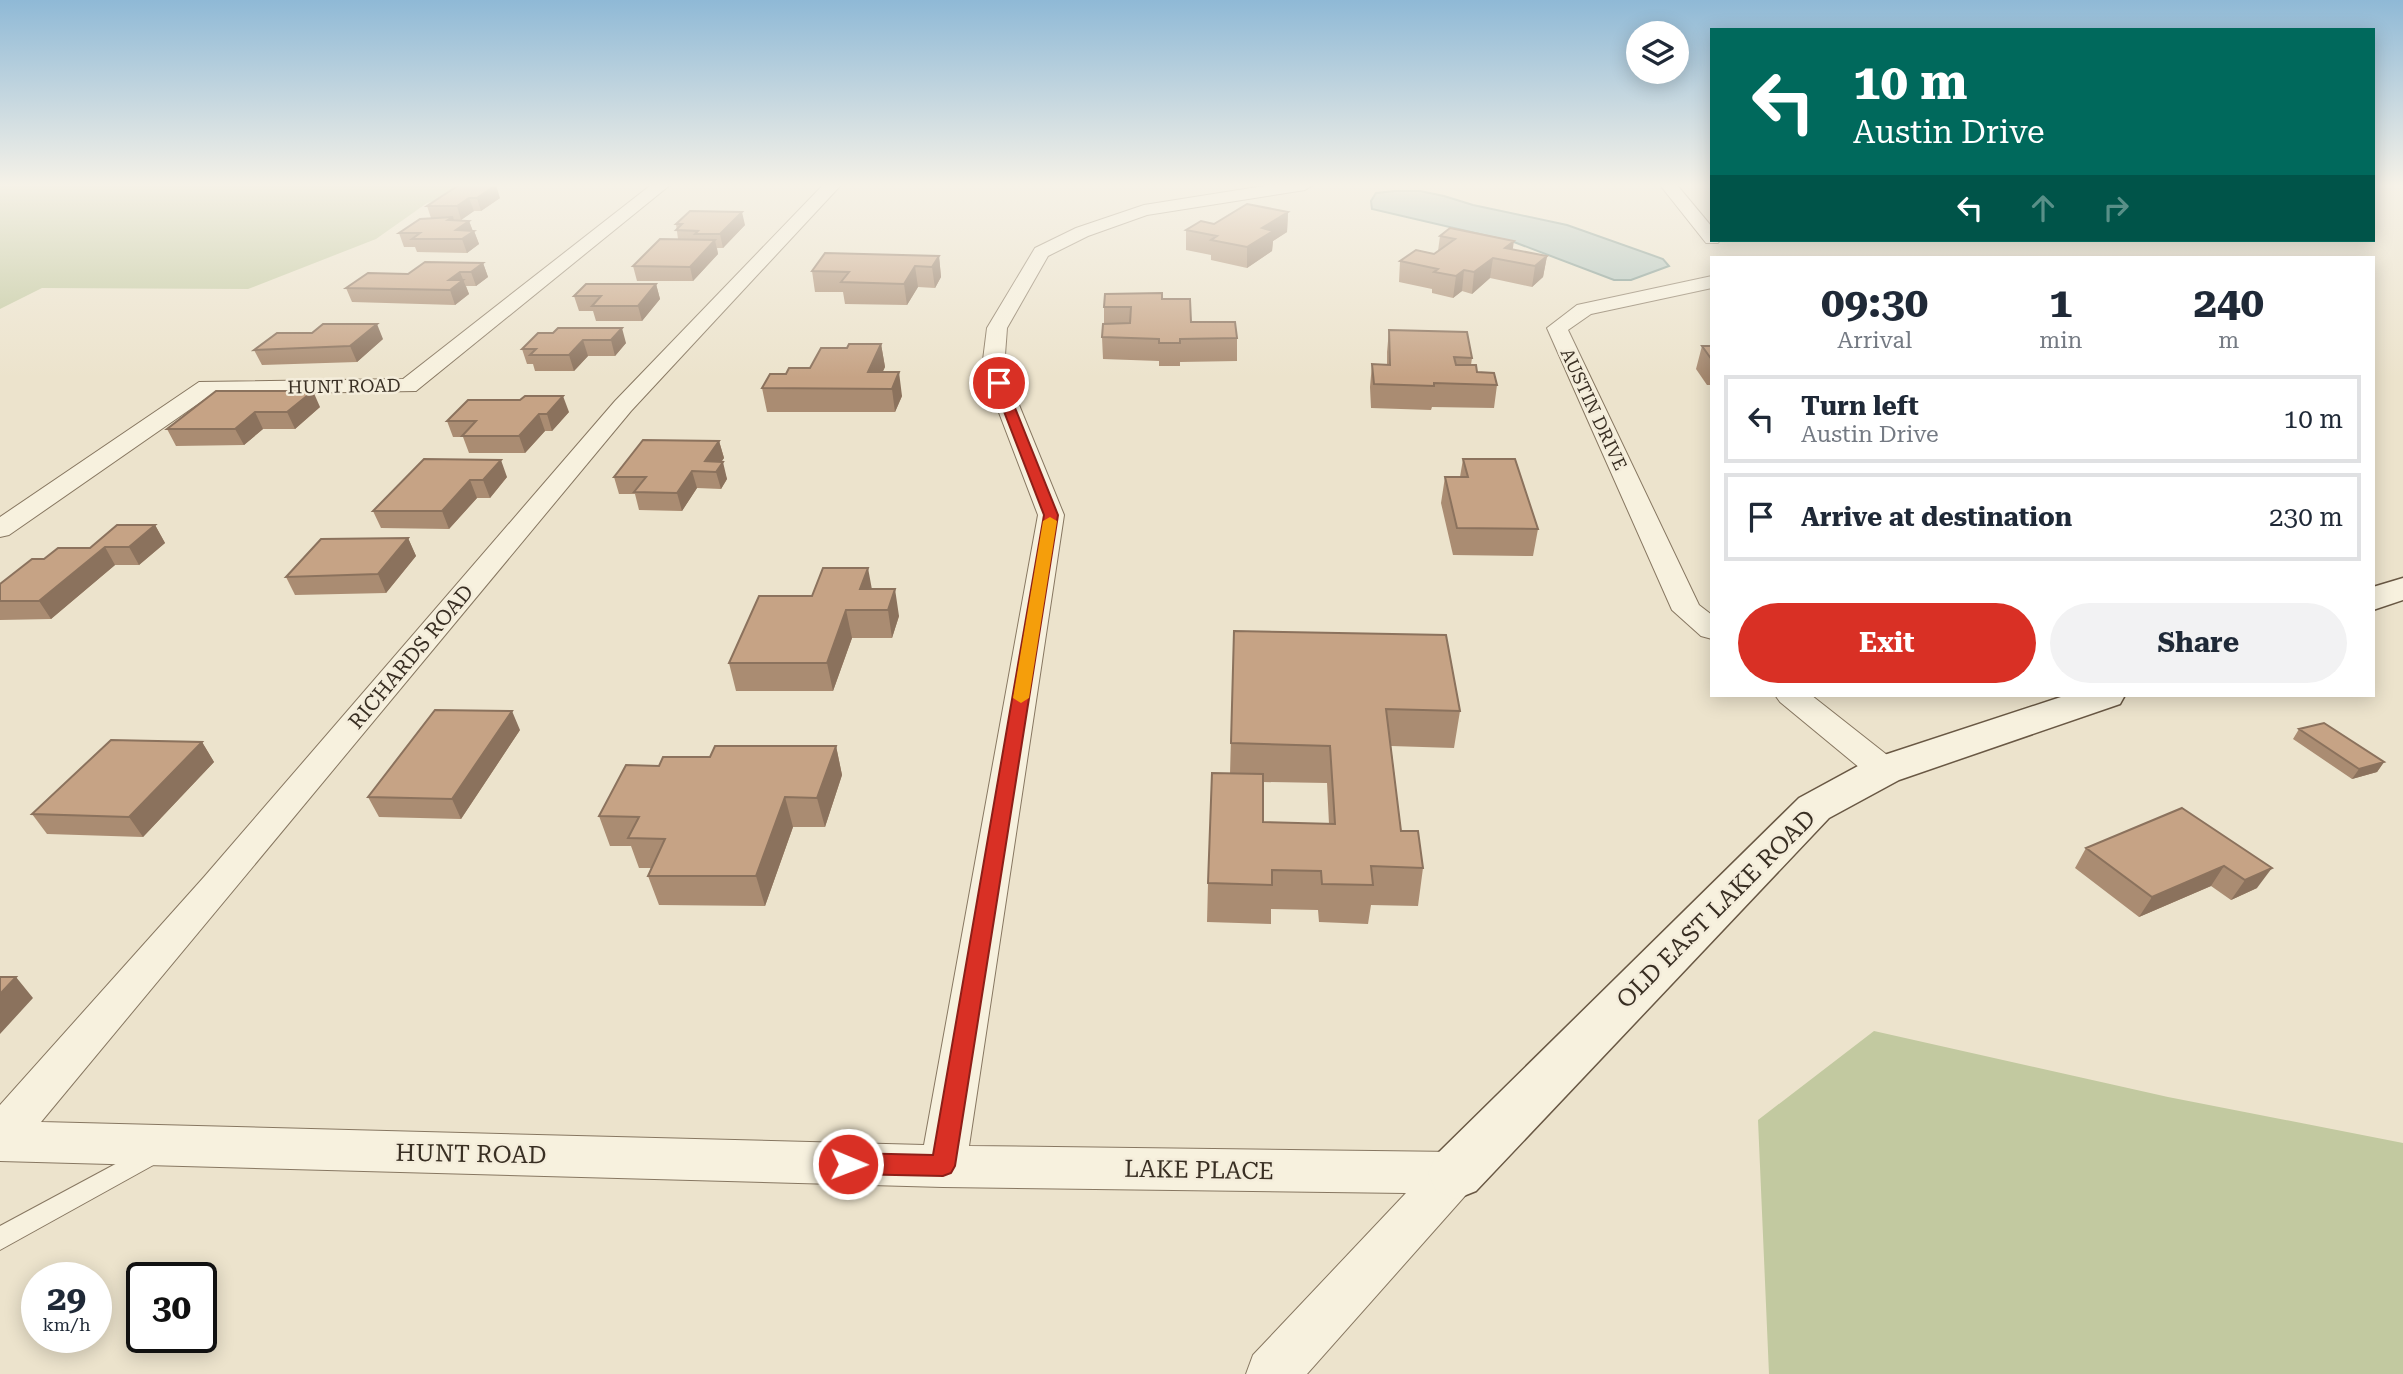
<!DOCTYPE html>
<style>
body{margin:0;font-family:"Roboto Serif",serif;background:#f2f2f3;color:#1f2937;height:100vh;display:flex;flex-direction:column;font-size:26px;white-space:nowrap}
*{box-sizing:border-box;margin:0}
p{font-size:23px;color:#747a83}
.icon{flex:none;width:38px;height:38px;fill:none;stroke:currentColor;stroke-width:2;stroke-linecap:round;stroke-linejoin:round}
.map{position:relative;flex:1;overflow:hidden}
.side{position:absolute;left:1710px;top:256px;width:665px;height:441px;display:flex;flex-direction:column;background:#fff;border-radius:0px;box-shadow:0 4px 18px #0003}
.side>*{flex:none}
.hud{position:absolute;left:1710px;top:28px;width:665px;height:214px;border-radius:0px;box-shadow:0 4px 18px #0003;background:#00695c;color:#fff;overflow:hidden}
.buttons{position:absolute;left:1626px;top:21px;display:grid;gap:14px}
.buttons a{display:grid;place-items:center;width:63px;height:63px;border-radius:50%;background:#fff;box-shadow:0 4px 18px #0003;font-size:35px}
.speed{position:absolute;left:21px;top:1262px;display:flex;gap:14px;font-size:35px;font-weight:700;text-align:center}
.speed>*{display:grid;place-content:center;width:91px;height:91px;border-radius:50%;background:#fff;box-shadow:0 4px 18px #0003;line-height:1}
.speed small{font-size:18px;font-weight:400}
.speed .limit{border:4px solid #111;border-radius:10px;background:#fff;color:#111}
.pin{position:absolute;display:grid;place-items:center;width:60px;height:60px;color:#fff;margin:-30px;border:4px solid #fff;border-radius:50%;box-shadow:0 2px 7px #0007}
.me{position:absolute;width:77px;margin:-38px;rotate:91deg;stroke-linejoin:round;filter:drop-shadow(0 0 5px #0008)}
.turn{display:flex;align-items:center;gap:24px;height:147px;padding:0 28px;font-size:32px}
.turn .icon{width:91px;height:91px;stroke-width:2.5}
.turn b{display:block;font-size:49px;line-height:60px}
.lanes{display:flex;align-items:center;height:66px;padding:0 28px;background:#0003;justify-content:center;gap:35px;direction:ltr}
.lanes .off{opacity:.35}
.eta{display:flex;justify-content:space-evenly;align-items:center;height:119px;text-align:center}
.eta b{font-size:42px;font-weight:700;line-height:49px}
.primary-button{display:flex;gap:14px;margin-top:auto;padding:14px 28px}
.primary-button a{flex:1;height:80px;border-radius:42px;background:#d93025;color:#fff;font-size:28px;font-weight:700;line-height:80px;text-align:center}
.primary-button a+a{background:#f2f2f3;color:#1f2937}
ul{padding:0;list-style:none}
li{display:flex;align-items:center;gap:21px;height:88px;margin:0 14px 10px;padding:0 14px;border:4px solid #e0e1e3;border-radius:0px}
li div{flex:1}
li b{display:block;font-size:26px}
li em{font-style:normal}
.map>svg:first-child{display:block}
</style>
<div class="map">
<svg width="2403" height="1374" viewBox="0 0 2403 1374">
<rect width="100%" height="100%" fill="#ece3cc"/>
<path fill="#c2c9a0" d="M0,185H497L427,203L376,239L248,289L42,288L0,309Z
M1874,1031L2168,1097L2403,1143V1374H1769L1758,1120Z"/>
<path fill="#abc1bb" stroke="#728f89" stroke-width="2" d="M1395,191H1420L1444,196L1473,205L1567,225L1663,259L1669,266L1631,280H1614L1514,242L1372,209L1371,201L1376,193Z"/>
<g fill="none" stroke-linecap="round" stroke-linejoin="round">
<defs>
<path id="lane" d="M149,1146L157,1149L160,1156L157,1163L0,1250V1226Z"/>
<path id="street" d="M651,185H670L416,391L212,394L9,535L0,537V517L199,382L403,379Z
M823,185H841L631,411L41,1122L924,1145L1038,515L982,368L987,328L1035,248L1076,228L1144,205L1270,185H1313L1305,190L1147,215L1088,236L1048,256L1007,328L1004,368L1064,515L969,1146L1456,1152L1472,1158L1479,1173L1472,1188L1307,1374H1246L1253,1355L1406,1193L943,1187L0,1161V1105L204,877L615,401Z
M1660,185H1677L1712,227V240H1720L1718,243H1706Z
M1712,276V288L1591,314L1568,330L1699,605L1712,615V639L1701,636L1672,610L1547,328L1577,305Z
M1775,695H1811L1896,762L1901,770L1896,778L1884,781L1872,778L1780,702Z"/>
<path id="secondary" d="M2403,578V600L2373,610V587Z
M2067,695H2125L2120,704L1899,780L1829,818L1476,1191L1456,1199L1436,1191L1428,1173L1436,1155L1799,798L1869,760Z"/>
</defs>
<use href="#lane" stroke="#877761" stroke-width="2"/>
<use href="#street" stroke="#877761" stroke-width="2"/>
<use href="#secondary" stroke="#695844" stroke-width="3"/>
<use href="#lane" fill="#f7f1de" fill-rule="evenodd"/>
<use href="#street" fill="#f7f1de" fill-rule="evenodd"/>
<use href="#secondary" fill="#f7f1de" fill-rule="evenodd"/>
</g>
<path fill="#aa8c72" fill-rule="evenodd" d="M459,185L500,198L481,211H474L461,220H454L469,221L473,231H474L479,244L467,253L417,252L415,247H404L399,233L431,218L427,206Z
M1288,212L1287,232L1273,241L1272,251L1247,268L1211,260V255L1186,250V230L1214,224Z
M676,224L745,225L723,248H717L718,254L693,281H637L633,266L678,239Z
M1440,236L1547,256L1543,277L1532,287L1490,278L1472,294L1462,291L1453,298L1432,293V289L1399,282L1400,261L1434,254L1438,251Z
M939,256L941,277L935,288L918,287L907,305L845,304L843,292H815L812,271Z
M483,263L488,277L476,286H466L469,294L455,305L352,302L346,288L408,274Z
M656,284L660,299L642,321H596L593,311H579L574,296Z
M1162,299L1191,322L1237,338V361L1180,362V366H1159V361L1103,359L1102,337L1104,324V307Z
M558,328L626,343L615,356H588L574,371H535L533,364H527L522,349L553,333Z
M1389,330L1472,358L1471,365L1477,372L1497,385L1494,408L1432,407L1431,410L1371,408L1370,387L1372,364L1387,365V352Z
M383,339L357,362L262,365L254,350Z
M881,344L885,367L882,372L902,396L895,412H767L762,388L786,374L810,368L847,348Z
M1702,346H1712V385H1707L1696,369Z
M216,391L320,407L295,429H263L244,445L176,446L167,429Z
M569,412L552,431H545L525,453H469L463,437H453L447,421Z
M719,441L724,458L721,462L727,479L721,489L697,488L682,511L639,510L635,494H619L614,477Z
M424,459L507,477L490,498H477L449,529L381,528L373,511Z
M1463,459L1538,529L1533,556L1453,555L1441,503L1445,477H1460Z
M155,525L165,543L139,565H115L51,619L0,620V584L90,548Z
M408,538L416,556L386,593L295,595L286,577Z
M872,589L899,616L892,638H852L833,691H736L729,663L812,596Z
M1234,631L1460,711L1454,748L1391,746L1401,831L1423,868L1418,906L1371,905L1368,924L1319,922L1318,910L1271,909V924L1207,922L1208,883L1230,774ZM1263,782L1327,783L1329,824L1263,822Z
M2299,729L2384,762L2377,772L2352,779L2293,739Z
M520,730L461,819L379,817L368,797Z
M202,742L214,762L143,837L47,834L32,814Z
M836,746L842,775L825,827H793L765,906L659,905L648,876L651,868H639L631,846H610L599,816L659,766L710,757Z
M2182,808L2257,888L2231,900L2211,886L2139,917L2075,868L2086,848Z"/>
<path fill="#8b725d" d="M496,185L500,198L481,211L477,198Z
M469,198L474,211L461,220L457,206Z
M742,212L745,225L723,248L720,234Z
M1288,212L1287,232L1273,241L1272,251L1247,268V247L1262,228Z
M453,217L457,229L469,221L473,232L474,231L479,244L467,253L462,239L448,220Z
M715,240L718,254L693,281L690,267Z
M1514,241L1511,261L1505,248Z
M939,256L941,277L935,288L932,267Z
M1547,256L1543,277L1532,287L1535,266Z
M1493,258L1490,278L1472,294L1474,272Z
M483,263L488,277L476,286L471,272Z
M915,266L918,287L907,305L904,284Z
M1464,270L1462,291L1453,298L1456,276Z
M460,272L469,294L455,305L450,290L449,280Z
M656,284L660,299L642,321L638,306Z
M377,324L383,339L357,362L350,346Z
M622,328L626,343L615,356L611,340Z
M583,340L588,356L574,371L569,355Z
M881,344L885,367L875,389L868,372Z
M899,372L902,396L895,412L892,389Z
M313,391L320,407L295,429L287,412Z
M563,396L569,412L552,431L547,414Z
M255,412L263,429L244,445L235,429Z
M539,414L545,431L525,453L519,436Z
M719,441L724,458L714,472L705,461Z
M501,460L507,477L490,498L483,480Z
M723,462L727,479L721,489L716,472Z
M692,471L697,488L682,511L677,493Z
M470,480L477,498L449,529L442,511Z
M155,525L165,543L139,565L129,547Z
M408,538L416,556L386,593L378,574Z
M105,547L115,565L51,619L39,601Z
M868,568L873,595L860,589Z
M895,589L899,616L892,638L888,610Z
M846,610L852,638L833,691L827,663Z
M512,711L520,730L461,819L452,799Z
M202,742L214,762L143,837L129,817Z
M836,746L842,775L825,827L817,798Z
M2384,762L2377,772L2352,779L2359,769Z
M785,797L793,827L765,906L756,876Z
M2224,866L2211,886L2139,917L2152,897Z
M2272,868L2257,888L2231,900L2245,880Z
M16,977L33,998L0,1034V994Z"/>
<path fill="#c6a385" stroke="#8b725d" stroke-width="2" d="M459,185H496L477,198H469L457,206H427Z
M1247,204L1288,212L1262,228L1273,231L1247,247L1211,240L1217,236L1186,230L1201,221L1214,224Z
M690,211L742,212L720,234H695L698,231L676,230L682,224H676Z
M453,217L448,220L469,221L456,230L474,231L462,239H412L420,233H399L420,219Z
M1450,228L1514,241L1505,248L1547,256L1535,266L1493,258L1474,272L1464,270L1456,276L1434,272L1438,269L1400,261L1416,250L1434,254L1455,239L1440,236Z
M660,239L715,240L690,267L633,266Z
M825,253L939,256L932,267L915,266L904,284L841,282L849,272L812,271Z
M425,262L483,263L471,272H460L449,280H463L450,290L346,288L368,273L408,274Z
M586,284H656L638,306H592L601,296H574Z
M1162,293V299H1190L1191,322H1235L1237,338L1180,339V343H1159V339L1102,337L1103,324L1130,323L1131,307H1104L1105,294Z
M323,324H377L350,346L254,350L277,333H312Z
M558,328H622L611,340H583L569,355H530L536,349H522L538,333H553Z
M1389,330L1467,332L1472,358L1454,357L1456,365H1476L1477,372L1494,373L1497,385L1434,383V386L1374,384L1372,364L1390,365Z
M849,344H881L868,372H899L892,389L762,388L770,374H786L789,368H810L821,348H847Z
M1702,346H1712V360Z
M216,391H313L287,412H255L235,429H167Z
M525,396H563L547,414H539L519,436H462L476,421H447L468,400H520Z
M643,440L719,441L705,461L723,462L716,472L692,471L677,493L634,492L646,477H614Z
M424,459L501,460L483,480H470L442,511H373Z
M1463,459H1515L1538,529L1457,528L1445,477H1468Z
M117,525H155L129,547H105L39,601H0V584L32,559H44L58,548H90Z
M408,538L378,574L286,577L321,539Z
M823,568H868L860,589H895L888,610H846L827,663H729L759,596H812Z
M1234,631L1446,635L1460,711L1386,709L1401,831H1418L1423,868L1371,866L1373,885L1322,884L1321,871L1272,870V885L1208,883L1212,773L1263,774V822L1335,824L1330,746L1231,743Z
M435,710L512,711L452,799L368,797Z
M2324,723L2384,762L2359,769L2299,729Z
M111,740L202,742L129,817L32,814Z
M715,746H836L817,798L785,797L756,876H648L665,839L628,838L639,817L599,816L626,765L659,766L663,757H710Z
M2182,808L2272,868L2245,880L2224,866L2152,897L2086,848Z
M0,977H16L0,994Z"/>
<linearGradient id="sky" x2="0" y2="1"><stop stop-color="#8fb9d6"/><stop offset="0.49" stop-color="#f6f2e8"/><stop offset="1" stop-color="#f6f2e8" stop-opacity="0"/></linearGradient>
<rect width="2403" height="378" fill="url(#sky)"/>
<path fill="#d93025" stroke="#8d1f18" stroke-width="2" d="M999,380L1005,383L1058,515L955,1166L951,1173L943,1176L848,1174L839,1171L836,1164L839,1156L848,1153L933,1155L1044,515L993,383Z"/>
<path fill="#f59e0b" d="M1050,517L1057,521L1029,698L1021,703L1013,698L1043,521Z"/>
<g text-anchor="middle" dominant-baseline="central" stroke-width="5" stroke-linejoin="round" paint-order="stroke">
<g font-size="18" fill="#392f23" stroke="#f4eddb">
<text transform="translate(344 386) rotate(-1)">HUNT ROAD</text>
<text transform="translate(1594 409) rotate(65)">AUSTIN DRIVE</text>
</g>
<g font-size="21" fill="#392f23" stroke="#f4eddb">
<text transform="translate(411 657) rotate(-50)">RICHARDS ROAD</text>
</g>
<g font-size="24" fill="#392f23" stroke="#f4eddb">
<text transform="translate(1716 909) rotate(-45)">OLD EAST LAKE ROAD</text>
<text transform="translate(471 1154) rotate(1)">HUNT ROAD</text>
<text transform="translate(1199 1170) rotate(1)">LAKE PLACE</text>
</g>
</g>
</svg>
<div class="buttons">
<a><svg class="icon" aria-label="layers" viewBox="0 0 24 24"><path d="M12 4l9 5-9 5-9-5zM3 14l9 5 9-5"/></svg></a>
</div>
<div class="speed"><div>29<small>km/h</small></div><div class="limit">30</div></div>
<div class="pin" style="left:999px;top:383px;background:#d93025"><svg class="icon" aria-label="arrive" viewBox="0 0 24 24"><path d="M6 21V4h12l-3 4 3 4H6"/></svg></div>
<svg class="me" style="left:848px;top:1164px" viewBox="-20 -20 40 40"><circle r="17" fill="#d93025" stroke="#fff" stroke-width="3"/><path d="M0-11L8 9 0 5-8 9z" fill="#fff"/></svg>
<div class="hud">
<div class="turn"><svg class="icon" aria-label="left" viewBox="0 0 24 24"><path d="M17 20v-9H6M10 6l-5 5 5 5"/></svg><div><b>10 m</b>Austin Drive</div></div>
<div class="lanes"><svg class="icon" aria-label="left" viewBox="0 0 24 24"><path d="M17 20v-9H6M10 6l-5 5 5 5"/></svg><svg class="icon off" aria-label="ahead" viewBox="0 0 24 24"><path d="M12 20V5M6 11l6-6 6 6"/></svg><svg class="icon off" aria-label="right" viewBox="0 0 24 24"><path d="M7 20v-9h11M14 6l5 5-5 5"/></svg></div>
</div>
<section class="side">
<div class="eta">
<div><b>09:30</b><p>Arrival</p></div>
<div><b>1</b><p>min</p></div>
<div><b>240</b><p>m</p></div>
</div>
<ul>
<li><svg class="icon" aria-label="left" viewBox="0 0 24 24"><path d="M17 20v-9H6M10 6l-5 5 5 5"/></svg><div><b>Turn left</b><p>Austin Drive</p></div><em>10 m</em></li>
<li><svg class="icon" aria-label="arrive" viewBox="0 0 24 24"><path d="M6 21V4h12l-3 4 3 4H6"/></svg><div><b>Arrive at destination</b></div><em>230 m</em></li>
</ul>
<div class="primary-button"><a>Exit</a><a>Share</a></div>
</section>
</div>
